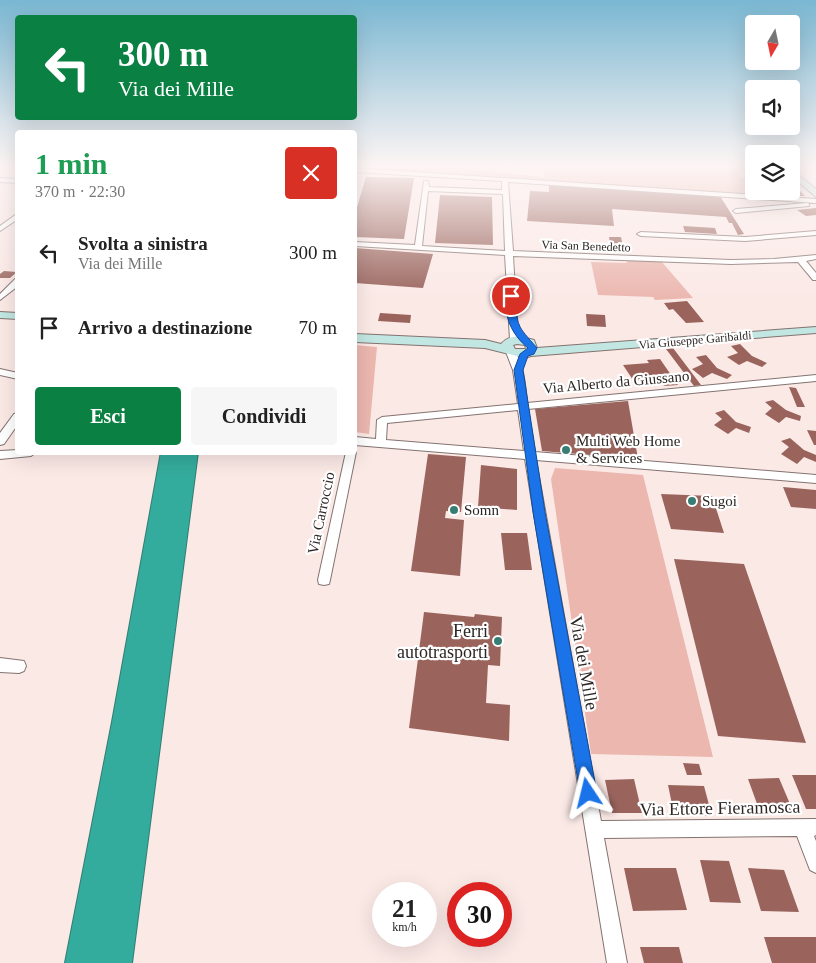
<!DOCTYPE html>
<html lang="it">
<meta charset="utf-8">
<style>
body{margin:0;font-family:Georgia,serif;background:#f6f6f6;color:#222;height:100vh;display:flex;flex-direction:column;font-size:19px;white-space:nowrap}
*{box-sizing:border-box;margin:0}
p{font-size:16px;color:#767676}
.icon{flex:none;width:28px;height:28px;fill:none;stroke:currentColor;stroke-width:2;stroke-linecap:round;stroke-linejoin:round}
.map{position:relative;flex:1;overflow:hidden}
.drawer{position:absolute;left:15px;top:130px;width:342px;height:325px;display:flex;flex-direction:column;background:#fff;border-radius:5px;box-shadow:0 5px 20px #0002}
.drawer>*{flex:none}
.hud{position:absolute;left:15px;top:15px;width:342px;height:105px;border-radius:5px;box-shadow:0 5px 20px #0002;background:#0b8043;color:#fff;overflow:hidden}
.needle{width:32px;rotate:189deg}
.tools{position:absolute;left:745px;top:15px;display:grid;gap:10px}
.tools a{display:grid;place-items:center;width:55px;height:55px;border-radius:5px;background:#fff;box-shadow:0 5px 20px #0002;font-size:25px}
.speed{position:absolute;left:372px;top:882px;display:flex;gap:10px;font-size:25px;font-weight:700;text-align:center}
.speed>*{display:grid;place-content:center;width:65px;height:65px;border-radius:50%;background:#fff;box-shadow:0 5px 20px #0002;line-height:1}
.speed small{font-size:12px;font-weight:400}
.speed .limit{border:8px solid #d22;background:#fff;color:#111}
.pin{position:absolute;display:grid;place-items:center;width:42px;height:42px;color:#fff;margin:-21px;border:2px solid #fff;border-radius:50%;box-shadow:0 1px 5px #0007}
.me{position:absolute;width:55px;margin:-28px;rotate:350deg;stroke-linejoin:round;filter:drop-shadow(0 0 4px #0008)}
.turn{display:flex;align-items:center;gap:18px;height:105px;padding:0 20px;font-size:22px}
.turn .icon{width:65px;height:65px;stroke-width:2.5}
.turn b{display:block;font-size:35px;line-height:42px}
.round{display:grid;place-items:center;flex:none;width:52px;height:52px;border-radius:5px;background:#f6f6f6}
.headline{display:flex;align-items:center;justify-content:space-between;height:85px;padding:0 20px}
h1{font-size:30px;font-weight:800;line-height:38px;color:#1e9e55}
.primary-button{display:flex;gap:10px;margin-top:auto;padding:10px 20px}
.primary-button a{flex:1;height:58px;border-radius:5px;background:#0b8043;color:#fff;font-size:20px;font-weight:800;line-height:58px;text-align:center}
.primary-button a+a{background:#f6f6f6;color:#222}
ul{padding:0;list-style:none}
li{display:flex;align-items:center;gap:15px;height:75px;padding:0 20px}
li div{flex:1}
li b{display:block;font-size:19px}
li em{font-style:normal}
.map>svg:first-child{display:block}
</style>
<div class="map">
<svg width="816" height="963" viewBox="0 0 816 963">
<rect width="100%" height="100%" fill="#fbe9e6"/>
<path fill="#ebb7af" d="M390,166H496V172L544,177L542,166H733L741,178H754V191H769L774,196L389,170Z
M626,260L661,261L693,298L655,300L653,297L598,295L591,262L627,263Z
M355,345L377,347L369,434L355,432Z
M555,468L643,475L713,757L591,754L551,479Z"/>
<path fill="#9a645d" d="M366,177L414,178L404,239L355,237V214Z
M549,185L720,196L744,234L738,235L732,223H729L726,217L612,209L614,226L527,221L530,191L549,192Z
M791,190H799L805,196H783L781,193H790L788,191Z
M440,195L492,197L493,245L435,243Z
M816,208V215L806,216L797,210Z
M683,226L715,228L717,234L685,232Z
M609,237H621L624,252H611Z
M355,248L433,254L423,288L355,283Z
M4,271L17,272L10,278H0V274Z
M687,301L704,322L686,323L673,309L669,310L664,303Z
M380,313L411,315L410,323L378,321Z
M586,314L605,315L606,327L587,326Z
M740,344L752,356L767,363L762,367L747,361L739,365L727,357L738,353L731,346Z
M673,348L701,385L694,386L666,349Z
M706,355L717,368L732,375L727,379L712,373L703,378L692,369L703,364L696,357Z
M660,359L678,385L664,386L662,383L637,386L623,365L649,363L647,360Z
M789,387L796,388L805,407H797Z
M773,400L786,410L801,416L800,421L786,417L779,423L765,414L772,408L765,402Z
M628,401L638,459L542,451L535,409Z
M724,410L736,422L751,427L749,433L736,428L728,434L714,425L722,419L715,413Z
M807,430L816,431V445H814Z
M790,438L804,450L816,455V462L804,457L797,464L781,454L789,447L781,441Z
M428,454L466,457L461,512L446,511L445,518L464,520L460,576L411,571Z
M481,465L517,469V510L478,507Z
M783,487L816,490V509L791,507Z
M661,494L712,496L724,533L671,529Z
M501,533H527L532,570H505Z
M674,559L744,564L806,743L718,736Z
M424,612L474,617L475,614L502,617L500,666L488,665L486,703L510,705L509,741L409,728Z
M683,763L699,764L702,775H687Z
M792,775H816V809H806Z
M779,778L793,811L760,812L748,779Z
M634,779L642,813H612L605,780Z
M668,785L704,786L712,816L674,814Z
M700,860L729,861L741,903L710,902Z
M624,868H676L687,910L633,911Z
M748,868L784,870L799,912L761,911Z
M764,937H816V963H772Z
M640,947H679L683,963H644Z"/>
<g fill="none" stroke-linecap="round" stroke-linejoin="round">
<defs>
<path id="street" d="M355,168L816,199V203L508,182L513,251L731,260L774,259L816,255V259L806,261L816,273V280H813L798,262L731,264L513,256L518,340L514,343L510,340L505,255L355,246V242L415,245L424,181H428L429,187L502,190V181L355,172ZM428,191L503,194L505,251L422,246Z
M0,178L18,179V183L0,182Z
M807,203L809,204V206L736,213L733,211L736,209Z
M18,213V219L0,231V226Z
M816,231V235L745,241L641,236L637,234L641,232L745,237Z
M15,279H18V286L0,300V294Z
M511,349C523,354 526,390 527,403L816,375V381L528,409L535,452L816,475V483L536,460L601,821L816,819V835L814,836L816,841V873L810,870L797,836L604,838L627,963H607L525,459L355,445V437L376,439L377,420L382,417L518,404L513,370L506,352ZM518,410L524,451L386,440L387,423Z
M0,369L18,373V379L0,375Z
M18,413V424L4,444L0,445V433L14,414Z
M18,450V452H36L31,456L0,459V451Z
M355,450L356,452L330,580L329,584L324,585L319,584L318,580L346,452H355Z
M0,658L24,661L26,666L24,671L19,673L0,672Z"/>
<path id="secondary" d="M791,169L816,189V197L791,176Z
M0,312L18,313V319L0,318Z
M816,327V333L531,356L525,358L485,348L355,342V334L485,340L501,344C511,333 522,337 534,340L537,348ZM517,344L525,345L526,349H515L513,345Z"/>
<path id="highway" d="M161,452H198L132,963H65L112,722Z"/>
</defs>
<use href="#street" stroke="#837370" stroke-width="2"/>
<use href="#secondary" stroke="#837370" stroke-width="2"/>
<use href="#highway" stroke="#327d73" stroke-width="2"/>
<use href="#street" fill="#fff" fill-rule="evenodd"/>
<use href="#secondary" fill="#c2e6e2" fill-rule="evenodd"/>
<use href="#highway" fill="#34ac9d" fill-rule="evenodd"/>
</g>
<linearGradient id="sky" x2="0" y2="1"><stop stop-color="#7ab7d2"/><stop offset="0.55" stop-color="#fdf5f4"/><stop offset="1" stop-color="#fdf5f4" stop-opacity="0"/></linearGradient>
<rect width="816" height="300" fill="url(#sky)"/>
<path fill="#1a73e8" stroke="#114b97" d="M508,294L515,296C518,328 516,324 537,348L534,354L528,356L523,370L545,512L597,793L594,798L588,801L583,798L580,793L533,512L514,370L520,354L528,348C512,335 502,315 508,294Z"/>
<g fill="#377d73" stroke="#fff" stroke-width="2">
<circle cx="566" cy="450" r="5"/>
<circle cx="692" cy="501" r="5"/>
<circle cx="454" cy="510" r="5"/>
<circle cx="498" cy="641" r="5"/>
</g>
<g text-anchor="middle" dominant-baseline="central" stroke-width="4.5" stroke-linejoin="round" paint-order="stroke">
<g font-size="12" fill="#2d2625" stroke="#fff">
<text transform="translate(586 246) rotate(2)">Via San Benedetto</text>
<text transform="translate(695 340) rotate(-5)">Via Giuseppe Garibaldi</text>
</g>
<g font-size="15" fill="#2d2625" stroke="#fff">
<text transform="translate(616 382) rotate(-5)">Via Alberto da Giussano</text>
<text transform="translate(321 513) rotate(-78)">Via Carroccio</text>
</g>
<g font-size="15" fill="#2d2625" stroke="#fff" text-anchor="start">
<text x="576" y="441">Multi Web Home<tspan x="576" dy="17">&amp; Services</tspan></text>
<text x="702" y="501">Sugoi</text>
<text x="464" y="510">Somn</text>
</g>
<g font-size="18" fill="#2d2625" stroke="#fff" text-anchor="end">
<text x="488" y="631">Ferri<tspan x="488" dy="21">autotrasporti</tspan></text>
</g>
<g font-size="18" fill="#2d2625" stroke="#fff">
<text transform="translate(584 663) rotate(80)">Via dei Mille</text>
<text transform="translate(720 808) rotate(-1)">Via Ettore Fieramosca</text>
</g>
</g>
</svg>
<div class="tools">
<a><svg class="needle" viewBox="-14 -14 28 28"><path d="M0-13l5 13h-10z" fill="#e53935"/><path d="M0 13l5-13h-10z" fill="#767676"/></svg></a>
<a><svg class="icon" aria-label="sound" viewBox="0 0 24 24"><path d="M4 9h4l5-4v14l-5-4H4zM17 9q2 3 0 6"/></svg></a>
<a><svg class="icon" aria-label="layers" viewBox="0 0 24 24"><path d="M12 4l9 5-9 5-9-5zM3 14l9 5 9-5"/></svg></a>
</div>
<div class="speed"><div>21<small>km/h</small></div><div class="limit">30</div></div>
<div class="pin" style="left:511px;top:296px;background:#d93025"><svg class="icon" aria-label="arrive" viewBox="0 0 24 24"><path d="M6 21V4h12l-3 4 3 4H6"/></svg></div>
<svg class="me" style="left:588px;top:793px" viewBox="-20 -20 40 40"><path d="M0-17L14 15 0 8-14 15z" fill="#1a73e8" stroke="#fff" stroke-width="4"/></svg>
<div class="hud">
<div class="turn"><svg class="icon" aria-label="left" viewBox="0 0 24 24"><path d="M17 20v-9H6M10 6l-5 5 5 5"/></svg><div><b>300 m</b>Via dei Mille</div></div>
</div>
<section class="drawer">
<div class="headline"><div><h1>1 min</h1><p>370 m · 22:30</p></div><a class="round" style="background:#d93025;color:#fff"><svg class="icon" aria-label="close" viewBox="0 0 24 24"><path d="M6 6l12 12M18 6L6 18"/></svg></a></div>
<ul>
<li><svg class="icon" aria-label="left" viewBox="0 0 24 24"><path d="M17 20v-9H6M10 6l-5 5 5 5"/></svg><div><b>Svolta a sinistra</b><p>Via dei Mille</p></div><em>300 m</em></li>
<li><svg class="icon" aria-label="arrive" viewBox="0 0 24 24"><path d="M6 21V4h12l-3 4 3 4H6"/></svg><div><b>Arrivo a destinazione</b></div><em>70 m</em></li>
</ul>
<div class="primary-button"><a>Esci</a><a>Condividi</a></div>
</section>
</div>
